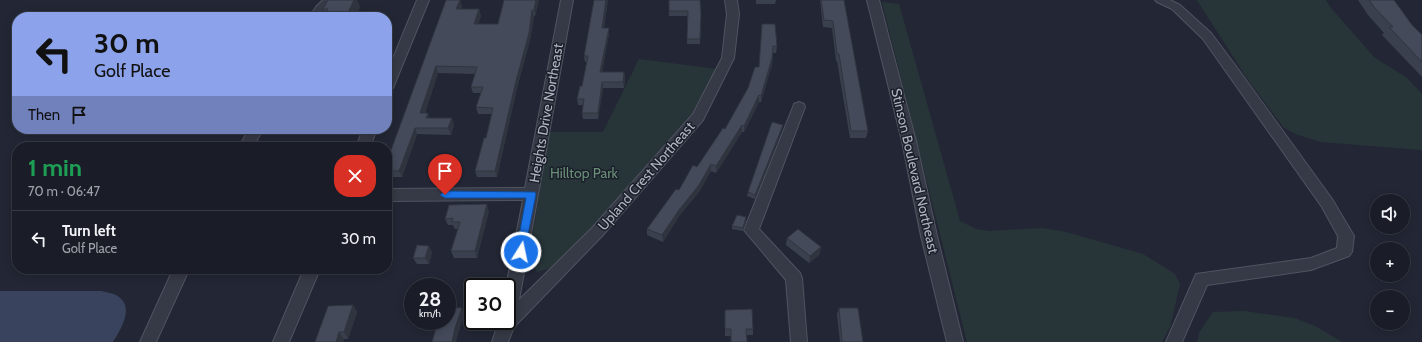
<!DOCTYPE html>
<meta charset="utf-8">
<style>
body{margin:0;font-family:Cabin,sans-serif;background:#232630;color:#f1f3f6;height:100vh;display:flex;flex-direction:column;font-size:15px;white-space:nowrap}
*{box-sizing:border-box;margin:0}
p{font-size:13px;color:#9fa2a8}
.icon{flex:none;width:22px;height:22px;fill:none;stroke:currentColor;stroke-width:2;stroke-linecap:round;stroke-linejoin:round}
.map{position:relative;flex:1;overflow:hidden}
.sheet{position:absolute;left:12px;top:142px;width:380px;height:132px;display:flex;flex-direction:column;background:#1a1d28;border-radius:16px;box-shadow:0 2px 10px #0003,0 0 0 1px #383b45}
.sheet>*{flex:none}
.hud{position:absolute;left:12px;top:12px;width:380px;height:122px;border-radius:16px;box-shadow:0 2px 10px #0003,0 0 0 1px #383b45;background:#8ca2eb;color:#111;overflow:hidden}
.buttons{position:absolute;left:1370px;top:194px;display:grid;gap:8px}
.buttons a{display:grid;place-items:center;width:40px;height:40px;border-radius:50%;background:#1a1d28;box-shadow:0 2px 10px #0003,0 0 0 1px #383b45;font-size:20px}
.speed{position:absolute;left:404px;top:278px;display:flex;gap:8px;font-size:20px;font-weight:700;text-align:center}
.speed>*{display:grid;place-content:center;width:52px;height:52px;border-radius:50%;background:#1a1d28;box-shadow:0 2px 10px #0003,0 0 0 1px #383b45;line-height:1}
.speed small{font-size:10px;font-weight:400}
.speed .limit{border:2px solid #111;border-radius:6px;background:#fff;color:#111}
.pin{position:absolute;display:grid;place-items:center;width:34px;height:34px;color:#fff;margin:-41px -17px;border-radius:50% 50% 50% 0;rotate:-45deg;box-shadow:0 0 4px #0007}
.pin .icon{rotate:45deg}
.me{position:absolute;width:44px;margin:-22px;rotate:10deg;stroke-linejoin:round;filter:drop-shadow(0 0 3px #0008)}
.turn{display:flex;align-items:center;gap:14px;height:84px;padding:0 16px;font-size:18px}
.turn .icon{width:52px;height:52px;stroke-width:2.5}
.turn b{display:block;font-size:28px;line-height:34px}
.then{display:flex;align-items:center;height:38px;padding:0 16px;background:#0003;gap:8px;font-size:15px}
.round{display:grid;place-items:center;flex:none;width:42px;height:42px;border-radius:16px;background:#232630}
.head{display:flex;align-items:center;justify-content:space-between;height:68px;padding:0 16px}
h1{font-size:24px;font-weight:700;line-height:30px;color:#1e9e55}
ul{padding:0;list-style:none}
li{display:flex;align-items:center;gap:12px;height:56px;padding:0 16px;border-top:1px solid #383b45}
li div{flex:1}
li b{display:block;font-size:15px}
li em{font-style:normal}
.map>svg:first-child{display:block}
</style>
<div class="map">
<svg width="1422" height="342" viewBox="0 0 1422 342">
<rect width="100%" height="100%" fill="#232735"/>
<path fill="#273539" d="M1197,0H1326L1330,7L1375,58L1406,77L1422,94V150L1321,142L1298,135L1284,128L1246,77Z
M882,2L899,4L960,221L976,229L989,231L1042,228L1066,232L1143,254L1161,265L1175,274L1180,284L1170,327L1162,342H967Z
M639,59L717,69L692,113L593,226L555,267L537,272L529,257L549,132H603Z
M1244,311L1294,318L1315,326L1342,342H1197L1199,333L1213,312Z"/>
<path fill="#39435d" d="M0,291H101C105,292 112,293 116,295C136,306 121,329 113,342H0Z"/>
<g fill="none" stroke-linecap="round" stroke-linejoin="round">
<defs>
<path id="minor" d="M323,0H336L321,17H309L316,7Z
M417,0H429L393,88L391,91L387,92V73Z
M561,0H573L519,300L592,228L693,114L722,58L727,14L725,0H737L739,14L734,58L703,120L602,236L514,327L508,342H492L499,321H507V287H506L523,200L387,201V189L525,188Z
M867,0H879L916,141L937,236L963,342H947L921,236L902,141Z
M1155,0H1170L1180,5L1211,33L1235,65L1332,199L1354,236L1352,252L1349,256L1311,270L1207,285L1182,342H1166L1196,274L1311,258L1337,248L1338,236L1322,207L1203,39L1172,9L1157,2Z
M799,102L804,104L805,107L759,229L800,273L802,278L807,342H791L786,280L744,230L793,107L794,104Z
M249,129H263L253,147H239Z
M363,129H377L370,147H356Z
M171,269H187V274L156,342H140L171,274Z
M304,269H320L289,342H273Z"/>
</defs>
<use href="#minor" stroke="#505461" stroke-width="2"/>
<use href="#minor" fill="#363a46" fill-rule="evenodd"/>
</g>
<path fill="#3a404d" d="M328,0H357L360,7L355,17H324L326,14L323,9Z
M461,0L460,1L462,6L461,9H479L481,16L478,24H498L504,0H539L535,16H534L530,40L517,88L497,177H477L475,171L486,138L492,114H478L476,107L481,93H473L471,87L475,74L438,73L425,113H428L429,118L454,125L451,135L417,134L402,177H387V161Z
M594,0H608L604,28L609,34L602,72H624L625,78L624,88H603L598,119H583L582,113L583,105H578L577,99L582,86L587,62H585L584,56Z
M669,0L701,18L700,44H687V16H669Z
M756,0H776L775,4H756Z
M820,0H844L868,131L866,138H850L837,61H836L832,28L823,27Z
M1358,0H1394L1412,25L1422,35V77L1382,35L1384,33L1368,15Z
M762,24L777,46L776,53H773L772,65L761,102H759L744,132H742L716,173L711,171L699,192L679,216L663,242L647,235V229L679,190L725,129L748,88L759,67Z
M782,129L755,199L747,196L748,192Z
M489,211L477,258H454L451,251L458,229H455L453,225H448L445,219Z
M746,221L743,231L732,229V226Z
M787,238L820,254L809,263L786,245Z
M432,252L429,264H417L413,258Z
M353,305L357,312L348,339H344L343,342H315Z
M839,308L863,342H840L837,314Z
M725,310L753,329V335H747V342H731V336H725Z"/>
<path fill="#30343f" d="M354,0H357L360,7L355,17H346Z
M457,0H461L460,1L462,6L458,15L456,9Z
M536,0H539L535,16L534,10Z
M606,0H608L603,34L602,28Z
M479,9L481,16L476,30L474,24Z
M532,10L534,16L530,40L517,88L497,177L495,171Z
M609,28V34L601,78L600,72Z
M772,58V65L761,102V96Z
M436,66L438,73L423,119L420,113Z
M624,72L625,78L624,88L623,82Z
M602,82L603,88L598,119V113Z
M759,95V102L744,132V126Z
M428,113L430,120L426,118Z
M452,118L454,125L451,135L448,128Z
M742,125V132L716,173V166Z
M783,125L782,129L755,199V195Z
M415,128L417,134L402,177L399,171Z
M711,164V171L699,192L679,216L663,242L662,235L679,210Z
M487,204L489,211L477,258L475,251Z
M387,205L390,210L387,217Z
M746,217V221L743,231V228Z
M429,246L432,252L429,264L425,258Z
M821,247L820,254L809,263L810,256Z
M353,305L357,312L348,339L344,332Z
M462,308L465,314L458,334L456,342H452L455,328Z
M339,332L344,339L343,342H336Z"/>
<path fill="#444a5a" stroke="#30343f" d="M328,0H354L346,17H324L328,9H323Z
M446,0H460L456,9H479L474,24H498L504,0H536L534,10H532L529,33L516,81L495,171H475L484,138H486L493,108L476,107L483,87H471L477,67L436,66L420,113H428L426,118H452L448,128H415L399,171H387V161Z
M594,0H606L602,28H609L600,72H624L623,82H602L598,113H582L584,99H577L580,86H582L588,56H584Z
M669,0H700L701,13L700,39H687L688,11H669Z
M821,0H844L868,131H851L839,54H837L833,21L824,20Z
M1369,0H1394L1412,25L1422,35V62L1389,27H1393L1374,7Z
M762,24H775L777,46H773L772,58L761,96L759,95L744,126L742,125L716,166L711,164L699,185L679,210L662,235L647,229L676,189L679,190L693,165L697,167L723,128L725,129L748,88L755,67H759Z
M772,122L783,125L755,195L748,192Z
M487,204L475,251H451L460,222H452L453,218L445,219L449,205Z
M737,215L746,217L743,228L732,226Z
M798,229L821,247L810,256L787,238Z
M417,245L429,246L425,258H413Z
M353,305L344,332H339L336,342H315L328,306Z
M447,307L462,308L455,328L452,342H432L438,321H447Z
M839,308H858L863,342H842Z
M752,309L753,329H746L747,342H731V329H725V310Z"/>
<path fill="#1a73e8" stroke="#114b97" d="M445,191L535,192L536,194L524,255H517L516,252L526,198H445L440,195Z"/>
<g text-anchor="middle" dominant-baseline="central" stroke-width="3" stroke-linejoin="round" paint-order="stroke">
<g font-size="14" fill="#b0b4c2" stroke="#1b1f2a">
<text transform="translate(546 113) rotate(-80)">Heights Drive Northeast</text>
<text transform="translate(915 171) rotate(77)">Stinson Boulevard Northeast</text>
<text transform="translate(646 176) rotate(-49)">Upland Crest Northeast</text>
</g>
<g font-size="14" fill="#6a9079" stroke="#1b1f2a">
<text x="584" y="173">Hilltop Park</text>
</g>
</g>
</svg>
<div class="buttons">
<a><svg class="icon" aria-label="sound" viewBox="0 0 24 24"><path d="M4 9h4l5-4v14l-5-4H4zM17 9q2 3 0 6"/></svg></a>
<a>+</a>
<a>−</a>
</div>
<div class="speed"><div>28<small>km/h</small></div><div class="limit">30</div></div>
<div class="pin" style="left:445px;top:195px;background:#d93025"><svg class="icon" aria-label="arrive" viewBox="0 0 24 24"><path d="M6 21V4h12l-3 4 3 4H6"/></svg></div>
<svg class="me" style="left:521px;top:252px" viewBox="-20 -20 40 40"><circle r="17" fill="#1a73e8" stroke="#fff" stroke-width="3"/><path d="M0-11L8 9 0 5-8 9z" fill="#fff"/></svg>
<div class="hud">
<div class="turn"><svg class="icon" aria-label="left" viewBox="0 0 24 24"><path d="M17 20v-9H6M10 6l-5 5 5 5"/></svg><div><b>30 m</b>Golf Place</div></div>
<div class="then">Then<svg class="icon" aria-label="arrive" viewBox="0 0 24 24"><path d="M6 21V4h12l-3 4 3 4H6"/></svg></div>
</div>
<section class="sheet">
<div class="head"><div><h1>1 min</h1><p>70 m · 06:47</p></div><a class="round" style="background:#d93025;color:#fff"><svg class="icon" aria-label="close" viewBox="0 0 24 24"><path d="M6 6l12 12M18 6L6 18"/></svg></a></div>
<ul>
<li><svg class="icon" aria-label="left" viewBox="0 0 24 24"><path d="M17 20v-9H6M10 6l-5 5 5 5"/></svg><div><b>Turn left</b><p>Golf Place</p></div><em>30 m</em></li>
</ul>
</section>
</div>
